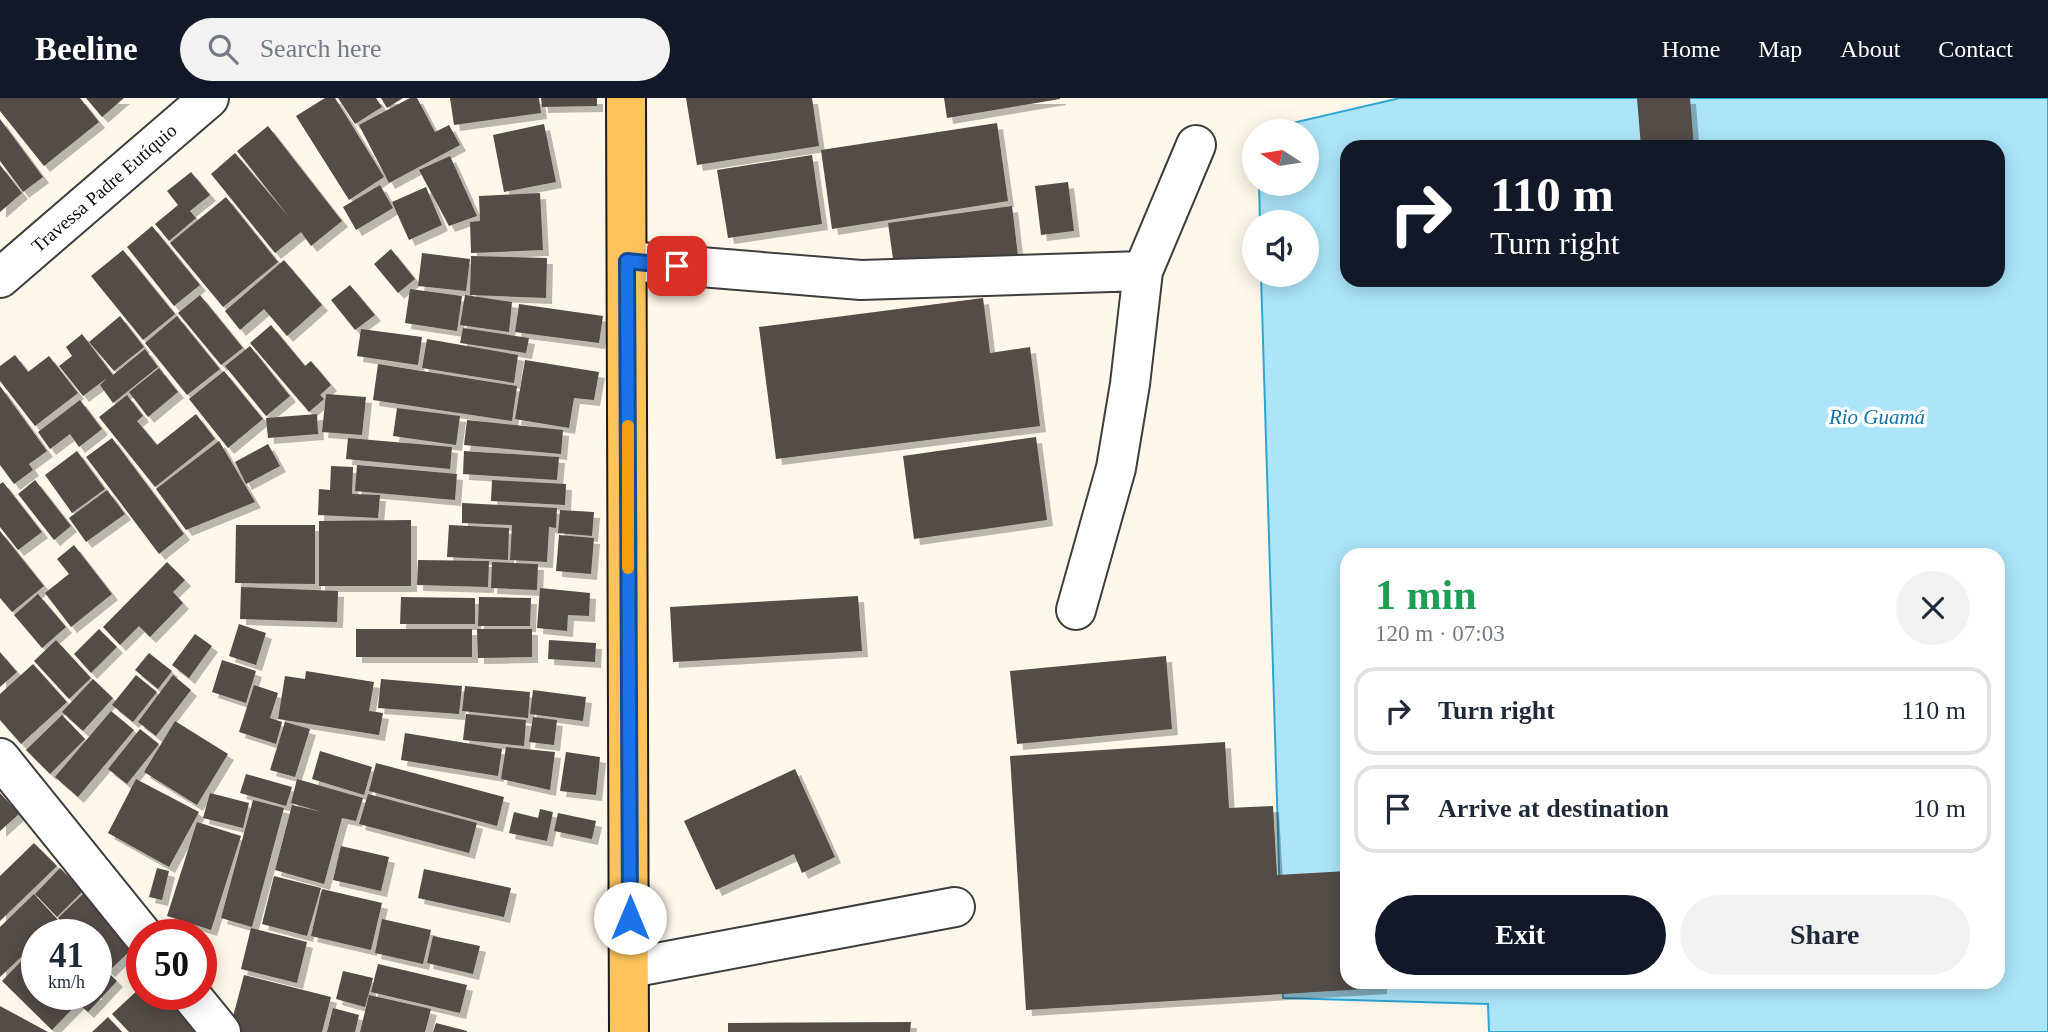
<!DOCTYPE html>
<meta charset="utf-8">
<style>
body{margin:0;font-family:Georgia,serif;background:#f2f2f3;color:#1f2937;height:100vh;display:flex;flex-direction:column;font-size:26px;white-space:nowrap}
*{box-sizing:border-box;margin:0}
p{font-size:23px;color:#747a83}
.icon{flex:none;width:38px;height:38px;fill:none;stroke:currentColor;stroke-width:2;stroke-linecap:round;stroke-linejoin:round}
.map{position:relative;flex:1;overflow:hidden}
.sheet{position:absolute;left:1340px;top:450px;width:665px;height:441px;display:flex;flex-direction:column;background:#fff;border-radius:21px;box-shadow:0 4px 18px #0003}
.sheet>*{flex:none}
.hud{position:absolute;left:1340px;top:42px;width:665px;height:147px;border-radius:21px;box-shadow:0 4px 18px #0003;background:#111827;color:#fff;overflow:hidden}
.needle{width:46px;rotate:282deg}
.controls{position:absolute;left:1242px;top:21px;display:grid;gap:14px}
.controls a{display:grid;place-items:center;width:77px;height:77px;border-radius:50%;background:#fff;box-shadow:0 4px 18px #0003;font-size:35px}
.speed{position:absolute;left:21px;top:821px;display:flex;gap:14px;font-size:35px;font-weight:700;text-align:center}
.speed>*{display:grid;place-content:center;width:91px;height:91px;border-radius:50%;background:#fff;box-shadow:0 4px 18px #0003;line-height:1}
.speed small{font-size:18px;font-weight:400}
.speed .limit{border:10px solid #d22;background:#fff;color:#111}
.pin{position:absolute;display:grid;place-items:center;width:60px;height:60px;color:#fff;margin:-30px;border-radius:14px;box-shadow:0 4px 10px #0006}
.me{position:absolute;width:77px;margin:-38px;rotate:0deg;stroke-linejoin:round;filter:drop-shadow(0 0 5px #0008)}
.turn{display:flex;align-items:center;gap:24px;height:147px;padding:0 35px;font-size:32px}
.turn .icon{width:91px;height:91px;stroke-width:2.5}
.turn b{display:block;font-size:49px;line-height:60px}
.round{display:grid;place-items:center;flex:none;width:74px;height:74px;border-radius:37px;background:#f2f2f3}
.headline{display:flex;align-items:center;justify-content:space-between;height:119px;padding:0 35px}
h1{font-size:42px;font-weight:600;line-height:52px;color:#1e9e55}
.button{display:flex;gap:14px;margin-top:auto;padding:14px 35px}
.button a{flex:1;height:80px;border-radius:42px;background:#111827;color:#fff;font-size:28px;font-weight:600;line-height:80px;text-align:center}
.button a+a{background:#f2f2f3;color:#1f2937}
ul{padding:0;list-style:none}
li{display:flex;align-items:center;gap:21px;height:88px;margin:0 14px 10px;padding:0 21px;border:4px solid #e0e1e3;border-radius:21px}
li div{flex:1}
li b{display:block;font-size:26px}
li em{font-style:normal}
header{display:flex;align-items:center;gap:42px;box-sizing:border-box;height:98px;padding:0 35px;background:#111827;color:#fff}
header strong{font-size:33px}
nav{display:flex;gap:38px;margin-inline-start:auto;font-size:24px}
.search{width:490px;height:63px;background:#f2f2f3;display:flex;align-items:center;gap:18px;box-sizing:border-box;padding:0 24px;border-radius:38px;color:#747a83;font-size:26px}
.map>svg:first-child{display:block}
</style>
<header>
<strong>Beeline</strong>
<div class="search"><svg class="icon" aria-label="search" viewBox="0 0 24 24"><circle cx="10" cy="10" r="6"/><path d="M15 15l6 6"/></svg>Search here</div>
<nav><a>Home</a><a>Map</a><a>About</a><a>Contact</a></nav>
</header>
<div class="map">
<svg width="2048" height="934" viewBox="0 0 2048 934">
<defs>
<filter id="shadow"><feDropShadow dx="6" dy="6" stdDeviation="0" flood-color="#0004"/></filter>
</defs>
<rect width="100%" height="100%" fill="#fff8ea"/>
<path fill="#ace5f9" stroke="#30a5d2" stroke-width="2" fill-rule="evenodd" d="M1400,0H2048V934H1489L1488,906L1283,900L1261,177H1307V124H1260L1259,86H1307V33H1258ZM1348,49H1998V182H1348ZM1348,457H1998V884H1348Z"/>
<path fill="#544b47" filter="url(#shadow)" d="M0,0H80L99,24L44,68L0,13Z
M86,0H124L102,19Z
M325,0H335L384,79L349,102L296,18Z
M338,0H376L382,9L355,26Z
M381,0H403L387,10Z
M410,0H417L435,34L449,27L460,47L389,85L359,27Z
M450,0H539L541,15L454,27Z
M541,0H597V8L542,9Z
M686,0H812L819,48L697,67Z
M944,0H1060V1L947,20Z
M1637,0H1690L1694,49H1641Z
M0,21L43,79L23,94L0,63Z
M997,25L1008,103L832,131L821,52Z
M544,26L556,84L504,94L493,37Z
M268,28L342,123L311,148L301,134L275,155L211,76L235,55L289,119L237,53Z
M812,57L822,126L728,140L717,72Z
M450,58L477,118L449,128L419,72Z
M0,67L22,95L0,114Z
M191,74L210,97L190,113L196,120L169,143L155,126L178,107L167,93Z
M1068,84L1074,133L1041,137L1035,88Z
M380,87L393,110L356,132L343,109Z
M426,89L442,127L409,142L392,104Z
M540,95L543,152L471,155L470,124L480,123L479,98Z
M226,99L278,164L223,209L170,145Z
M1012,108L1018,158L895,175L888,125Z
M152,128L200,187L174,208L127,149Z
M391,151L415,181L398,195L374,166Z
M123,152L175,216L143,242L91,178Z
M422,155L470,161L466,193L418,188Z
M471,158L547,160L546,200L470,197Z
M284,162L322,207L287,238L264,211L240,232L225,213Z
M350,187L375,217L355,232L331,202Z
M410,191L462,198L457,233L405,225Z
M200,197L243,250L221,267L178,215Z
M465,197L512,204L509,234L460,227Z
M983,200L990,255L1030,249L1040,328L776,361L759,229Z
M519,206L603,218L599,245L515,234Z
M120,218L144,249L114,273L89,244Z
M177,218L220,271L187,297L145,245Z
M271,227L305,268L311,263L331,287L320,297L324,301L309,314L250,245Z
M463,230L529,240L526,255L460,245Z
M361,231L422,239L418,267L357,258Z
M82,236L113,277L145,251L158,269L113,305L100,287L107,280L83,298L59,268L72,258L66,249Z
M427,241L518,257L514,285L422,270Z
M250,248L290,298L266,318L225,268Z
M15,257L28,274L49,258L78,295L35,328L0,283V268Z
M525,262L599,274L594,302L574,300L569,330L515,321Z
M378,266L517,288L512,323L373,302Z
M159,270L178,294L148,319L129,294Z
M224,273L263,321L228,350L189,301Z
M0,288L47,353L29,366L33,372L14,386L0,367Z
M326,296L366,299L362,337L322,334Z
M127,297L143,318L137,323L157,347L196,316L215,341L155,389L99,319Z
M80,302L102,331L79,349L70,336L50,351L38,334Z
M397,310L460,318L456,347L393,338Z
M317,316L318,336L268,340L266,320Z
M467,322L563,332L561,356L464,347Z
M1036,339L1047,422L914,441L903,358Z
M112,340L184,436L159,456L86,359Z
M348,340L452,349L450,371L346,361Z
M219,343L255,404L186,432L156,391Z
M268,346L280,368L246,386L235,364Z
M77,353L105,391L72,415L45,377Z
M464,353L559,359L557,382L463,376Z
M357,367L457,376L455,402L355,393Z
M331,368L353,369L352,396L380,397L378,420L318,417L319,391L330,392Z
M35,382L71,428L54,442L18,396Z
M492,382L566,386L565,407L491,403Z
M3,384L42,434L18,452L0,429V386Z
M107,392L125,416L86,444L69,420Z
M462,405L557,410L556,430L549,429L547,464L510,462L512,427L462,425Z
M560,412L594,414L592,438L558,435Z
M411,422V488H319V423Z
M236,427H315V486L235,485Z
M449,427L509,430L508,462L447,459Z
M0,433L44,488L12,514L0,500Z
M559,437L594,440L591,476L556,473Z
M74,447L112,496L71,529L45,495L69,476L57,461Z
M418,462L489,463L488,489L417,487Z
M167,464L185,482L173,494L183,505L150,539L139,528L120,547L103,529Z
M492,464L538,466L537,492L491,490Z
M241,489L338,493L337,524L240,521Z
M540,490L590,495L589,518L568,517L567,533L537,530Z
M38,496L66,529L42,550L14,517Z
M858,498L862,553L673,564L670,509Z
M401,499L475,500V526H400Z
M479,499L531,500L530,528H478Z
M239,526L266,535L256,567L229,558Z
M99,531L117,549L91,575L74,556Z
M356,531H472V559H356Z
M477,531H532V559L478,560Z
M195,536L212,548L189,580L172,567Z
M56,542L91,580L69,601L34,563Z
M549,542L596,545L595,564L548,561Z
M0,554L17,574L0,589Z
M149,555L172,573L158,591L135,572Z
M1166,558L1172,631L1017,646L1010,573Z
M222,562L256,573L246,605L212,594Z
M33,566L67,604L21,646L0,622V596Z
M306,573L374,584L369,613L383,615L379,637L278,621L285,578L305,581Z
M136,577L157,594L133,624L112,607Z
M173,577L191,592L156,638L138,624Z
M93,581L113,600L83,633L62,614Z
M381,581L462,588L459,616L378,610Z
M254,587L278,595L270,620L282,624L276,646L239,634Z
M465,588L530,594L528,620L462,613Z
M533,592L586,599L583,623L530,616Z
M111,613L134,632L78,699L55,679Z
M466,616L526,622L524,648L463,642Z
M62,617L85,641L50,676L26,652Z
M533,619L557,622L554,647L529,644Z
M175,623L228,656L197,707L144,674Z
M285,624L310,631L295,679L270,672Z
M140,631L159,646L127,686L108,671Z
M405,635L502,651L498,678L401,662Z
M1225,644L1229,710L1273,708L1277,777L1348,773V884H1381V890L1026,912L1010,658Z
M506,649L555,654L550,692L501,681Z
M320,653L372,669L364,697L312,681Z
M566,654L600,659L596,697L560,693Z
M376,665L504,699L497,728L369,693Z
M795,671L835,759L802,775L794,756L716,792L684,723Z
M246,676L292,689L286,708L240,695Z
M136,681L199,714L169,769L108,735Z
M297,681L363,700L356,723L342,720L324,786L275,772L292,707L322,714L291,705Z
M0,695L19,716L0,733Z
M210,695L249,705L243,730L203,720Z
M368,696L477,725L469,755L359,726Z
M253,702L284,710L252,829L221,820Z
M540,711L553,714L547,743L509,735L514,714L538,720Z
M558,715L596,723L592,741L554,733Z
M197,724L241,738L211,832L167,818Z
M34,745L57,768L0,823V778Z
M341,748L389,759L381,793L333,782Z
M60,770L83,793L57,819L35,796Z
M157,770L169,773L162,802L149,799Z
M424,771L511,790L504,819L418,800Z
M274,778L321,790L307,838L262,826Z
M322,791L382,805L371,852L311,838Z
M84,795L135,848L109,873L96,860V836H74L58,820Z
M34,796L58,822L44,836H37V844L0,879V829Z
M382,821L431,832L423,866L375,855Z
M57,826L68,836H47Z
M251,830L307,844L297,885L241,871Z
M433,838L480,848L473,876L427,865Z
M37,847V896H96V863L117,883L88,914L78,905L52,932L2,883Z
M378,866L467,887L460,915L371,894Z
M343,873L373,880L365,909L336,901Z
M244,877L331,899L322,934H229Z
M142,888V896H162L196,934H129L112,916Z
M369,897L431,911L425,934H360Z
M0,908L48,934H0Z
M333,910L359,917L355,934H327Z
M108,919L122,934H92Z
M911,924L910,934H728V925Z
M436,925L467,933V934H433Z"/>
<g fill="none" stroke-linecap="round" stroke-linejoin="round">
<defs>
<path id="minor" d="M627,163L861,182L1143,173
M0,180L209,0
M1076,512L1116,370L1130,286L1143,173L1196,47
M0,660L142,836
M630,870L955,809
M190,896L221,934"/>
<path id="major" d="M626,0L629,934"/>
</defs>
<use href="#minor" stroke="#3e3e3e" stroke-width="42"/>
<use href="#major" stroke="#1c1c1c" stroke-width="42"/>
<use href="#minor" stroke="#fff" stroke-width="38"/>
<use href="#major" stroke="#fec35b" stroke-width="38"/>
</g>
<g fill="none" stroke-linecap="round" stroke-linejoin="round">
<defs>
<path id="route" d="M630,820L627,163L677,168"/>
</defs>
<use href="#route" stroke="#114b97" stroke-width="18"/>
<use href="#route" stroke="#1a73e8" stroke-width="12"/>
<path stroke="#f59e0b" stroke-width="12" d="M628,328V470"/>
</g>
<g text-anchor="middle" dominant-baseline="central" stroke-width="7" stroke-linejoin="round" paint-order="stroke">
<g font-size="19" fill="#0b0b0b" stroke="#fff">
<text transform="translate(104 90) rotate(-41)">Travessa Padre Eutíquio</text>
</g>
<g font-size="21" font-style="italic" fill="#1174a1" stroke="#fff">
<text x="1877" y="319">Rio Guamá</text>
</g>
</g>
</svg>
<div class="controls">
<a><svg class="needle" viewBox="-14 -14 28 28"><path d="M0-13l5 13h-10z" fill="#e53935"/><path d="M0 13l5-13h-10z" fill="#747a83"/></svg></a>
<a><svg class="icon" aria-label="sound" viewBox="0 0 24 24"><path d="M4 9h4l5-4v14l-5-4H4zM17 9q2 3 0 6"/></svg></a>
</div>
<div class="speed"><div>41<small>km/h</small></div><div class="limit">50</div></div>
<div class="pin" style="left:677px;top:168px;background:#d93025"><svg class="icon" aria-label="arrive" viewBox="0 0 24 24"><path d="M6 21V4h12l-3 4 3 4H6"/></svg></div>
<svg class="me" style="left:630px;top:820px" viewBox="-20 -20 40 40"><circle r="19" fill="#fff"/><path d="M0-13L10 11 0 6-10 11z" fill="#1a73e8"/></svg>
<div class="hud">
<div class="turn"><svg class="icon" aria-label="right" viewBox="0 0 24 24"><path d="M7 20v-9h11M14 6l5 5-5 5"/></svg><div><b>110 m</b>Turn right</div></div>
</div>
<section class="sheet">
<div class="headline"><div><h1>1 min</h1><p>120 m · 07:03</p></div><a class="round"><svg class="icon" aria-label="close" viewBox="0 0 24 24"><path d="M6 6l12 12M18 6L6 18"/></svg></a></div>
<ul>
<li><svg class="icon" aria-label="right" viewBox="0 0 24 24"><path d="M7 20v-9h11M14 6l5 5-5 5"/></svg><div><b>Turn right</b></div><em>110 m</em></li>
<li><svg class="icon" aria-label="arrive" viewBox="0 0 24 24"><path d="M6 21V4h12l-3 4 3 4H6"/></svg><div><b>Arrive at destination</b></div><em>10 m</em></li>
</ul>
<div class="button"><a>Exit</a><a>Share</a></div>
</section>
</div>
